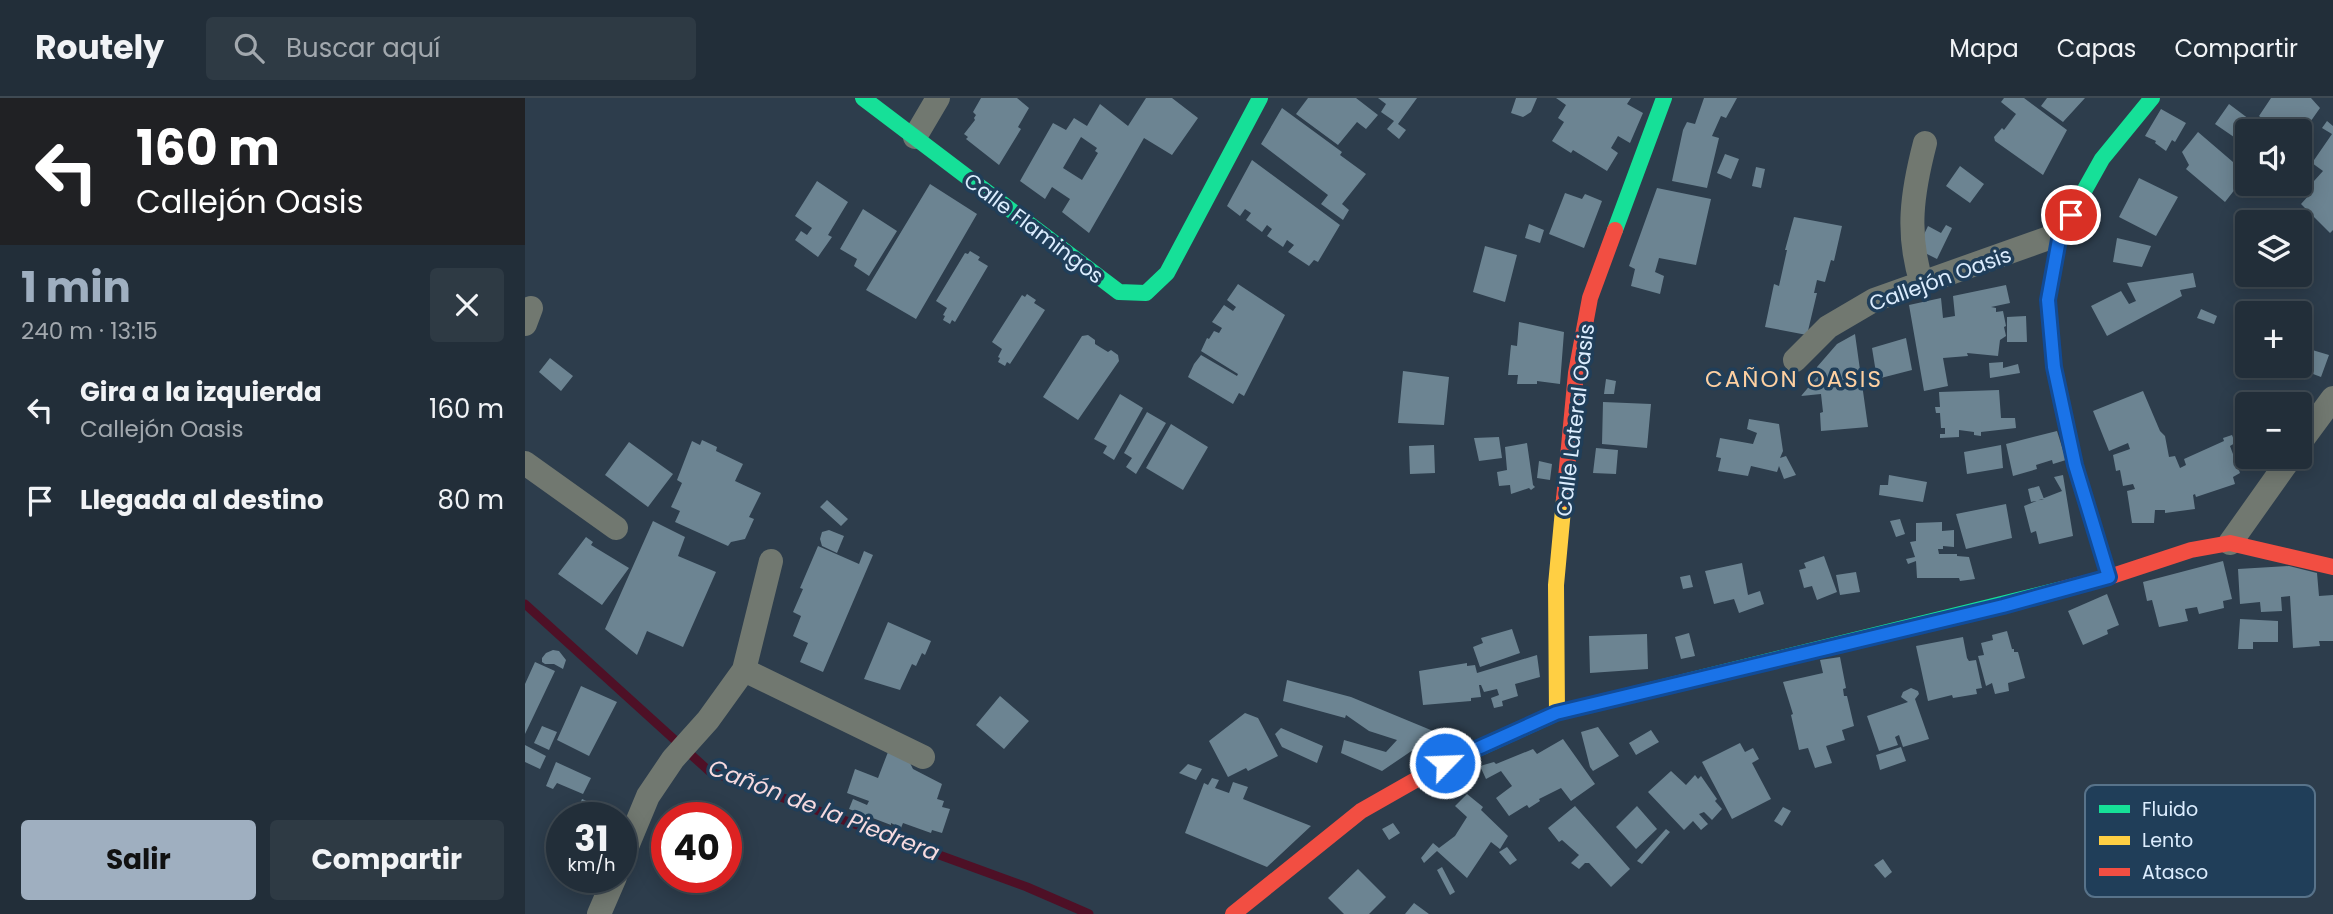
<!DOCTYPE html>
<html lang="es">
<meta charset="utf-8">
<style>
body{margin:0;font-family:Poppins,sans-serif;background:#2e3a44;color:#f1f3f6;height:100vh;display:flex;flex-direction:column;font-size:26px;white-space:nowrap}
*{box-sizing:border-box;margin:0}
p{font-size:23px;color:#a2a8ae}
.icon{flex:none;width:38px;height:38px;fill:none;stroke:currentColor;stroke-width:2;stroke-linecap:round;stroke-linejoin:round}
.map{position:relative;flex:1;overflow:hidden}
.details{display:flex;flex-direction:column;background:#222e39;width:525px}
.details>*{flex:none}
.banner{background:#202124;color:#fff;overflow:hidden}
.controls{position:absolute;left:1710px;top:21px;display:grid;gap:14px}
.controls a{display:grid;place-items:center;width:77px;height:77px;border-radius:7px;background:#222e39;box-shadow:0 4px 18px #0003,0 0 0 2px #3f4a53;font-size:35px}
.speed{position:absolute;left:21px;top:704px;display:flex;gap:14px;font-size:35px;font-weight:700;text-align:center}
.speed>*{display:grid;place-content:center;width:91px;height:91px;border-radius:50%;background:#222e39;box-shadow:0 4px 18px #0003,0 0 0 2px #3f4a53;line-height:1}
.speed small{font-size:18px;font-weight:400}
.speed .limit{border:10px solid #d22;background:#fff;color:#111}
.pin{position:absolute;display:grid;place-items:center;width:60px;height:60px;color:#fff;margin:-30px;border:4px solid #fff;border-radius:50%;box-shadow:0 2px 7px #0007}
.me{position:absolute;width:77px;margin:-38px;rotate:66deg;stroke-linejoin:round;filter:drop-shadow(0 0 5px #0008)}
.turn{display:flex;align-items:center;gap:24px;height:147px;padding:0 21px;font-size:32px}
.turn .icon{width:91px;height:91px;stroke-width:2.5}
.turn b{display:block;font-size:49px;line-height:60px}
.round{display:grid;place-items:center;flex:none;width:74px;height:74px;border-radius:7px;background:#2e3a44}
.headline{display:flex;align-items:center;justify-content:space-between;height:119px;padding:0 21px}
h1{font-size:42px;font-weight:700;line-height:52px;color:#9fafc0}
.cta{display:flex;gap:14px;margin-top:auto;padding:14px 21px}
.cta a{flex:1;height:80px;border-radius:7px;background:#9fafc0;color:#111;font-size:28px;font-weight:700;line-height:80px;text-align:center}
.cta a+a{background:#2e3a44;color:#f1f3f6}
ul{padding:0;list-style:none}
li{display:flex;align-items:center;gap:21px;height:91px;padding:0 21px}
li div{flex:1}
li b{display:block;font-size:26px}
li em{font-style:normal}
header{display:flex;align-items:center;gap:42px;box-sizing:border-box;height:98px;padding:0 35px;background:#222e39;border-bottom:2px solid #3f4a53}
header strong{font-size:33px}
nav{display:flex;gap:38px;margin-inline-start:auto;font-size:24px}
.search{width:490px;height:63px;background:#2e3a44;display:flex;align-items:center;gap:18px;box-sizing:border-box;padding:0 24px;border-radius:7px;color:#a2a8ae;font-size:26px}
main{display:flex;flex:1;min-height:0}
.map>svg:first-child{display:block}
</style>
<header>
<strong>Routely</strong>
<div class="search"><svg class="icon" aria-label="search" viewBox="0 0 24 24"><circle cx="10" cy="10" r="6"/><path d="M15 15l6 6"/></svg>Buscar aquí</div>
<nav><a>Mapa</a><a>Capas</a><a>Compartir</a></nav>
</header>
<main>
<section class="details">
<div class="banner">
<div class="turn"><svg class="icon" aria-label="left" viewBox="0 0 24 24"><path d="M17 20v-9H6M10 6l-5 5 5 5"/></svg><div><b>160 m</b>Callejón Oasis</div></div>
</div>
<div class="headline"><div><h1>1 min</h1><p>240 m · 13:15</p></div><a class="round"><svg class="icon" aria-label="close" viewBox="0 0 24 24"><path d="M6 6l12 12M18 6L6 18"/></svg></a></div>
<ul>
<li><svg class="icon" aria-label="left" viewBox="0 0 24 24"><path d="M17 20v-9H6M10 6l-5 5 5 5"/></svg><div><b>Gira a la izquierda</b><p>Callejón Oasis</p></div><em>160 m</em></li>
<li><svg class="icon" aria-label="arrive" viewBox="0 0 24 24"><path d="M6 21V4h12l-3 4 3 4H6"/></svg><div><b>Llegada al destino</b></div><em>80 m</em></li>
</ul>
<div class="cta"><a>Salir</a><a>Compartir</a></div>
</section>
<div class="map">
<svg width="1808" height="816" viewBox="0 0 1808 816">
<rect width="100%" height="100%" fill="#2d3d4c"/>
<g fill="none" stroke-linecap="round" stroke-linejoin="round">
<path stroke="#4e1026" stroke-width="9" d="M0,506L184,673L502,789L564,816"/>
</g>
<path fill="#6c8492" fill-rule="evenodd" d="M456,0H492L504,10L493,29L496,31L474,67L441,41L443,39L439,36L450,22L449,20L451,17L448,14Z
M621,0H647L673,20L647,57L619,40L564,135L537,114L545,101L527,89L520,101L495,83L528,25L541,32L549,20L562,28L575,6L603,28ZM556,39L572,50L570,53L573,55L557,82L538,70Z
M783,0H831L853,17L841,31L832,24L813,47L771,16Z
M853,0H892L873,26L881,32L874,41L862,31L869,23L856,14L861,6Z
M991,0H1012L1006,14L998,19L986,15Z
M1031,0H1106L1102,6L1118,15L1105,45L1093,38L1086,50L1093,55L1082,73L1048,52L1046,55L1027,43L1039,24L1033,20L1041,7Z
M1179,0H1212L1201,20L1196,18L1187,38L1194,40L1182,90L1147,83L1158,32L1162,24L1170,26Z
M1479,0H1499L1542,32L1518,77L1470,43L1469,39L1477,30L1479,32L1491,16L1476,4Z
M1522,0H1560L1538,24L1516,8Z
M1746,0H1786L1795,10L1781,30L1776,26L1770,33H1754L1734,18Z
M1704,6L1736,30L1734,33H1722V48L1690,26Z
M757,10L817,54L815,57L841,76L817,106L824,112L818,122L796,106L803,97L736,46Z
M1636,11L1661,25L1650,44L1647,42L1641,53L1630,45L1631,43L1620,38Z
M1802,23L1808,28V132L1805,135L1776,106L1785,96L1780,93L1798,73L1787,65L1807,36L1797,30Z
M1673,34L1722,76L1700,104L1661,71L1664,67L1657,54Z
M1200,56L1214,61L1206,81L1192,75Z
M727,62L815,127L793,164L789,162L784,168L763,154L769,147L762,142L758,149L742,138L747,131L742,127L737,134L721,122L726,115L720,111L715,118L702,108Z
M1435,68L1459,86L1445,105L1421,88Z
M1231,69L1240,71L1236,90L1227,88Z
M1614,80L1653,99L1631,138L1594,119Z
M292,83L323,104L303,137L307,139L293,159L270,142L276,133L282,137L287,130L270,118Z
M405,86L452,116L391,221L341,192Z
M1132,90L1186,101L1171,167L1134,160L1130,174L1139,178L1135,196L1106,188L1110,171L1104,168Z
M1040,95L1057,101L1060,96L1077,103L1059,150L1024,136Z
M338,111L372,133L344,178L329,168L332,161L315,151Z
M1766,111L1785,121L1774,136V124H1759Z
M1269,119L1317,128L1309,163L1306,162L1300,184L1292,182L1289,195H1292L1282,237L1240,229L1249,186L1254,188L1262,152H1260Z
M1004,126L1019,132L1015,145L1000,140Z
M1421,127L1427,130L1412,161L1392,151L1403,128L1416,135Z
M1592,140L1626,148L1617,169L1588,164Z
M960,148L992,157L980,204L948,194Z
M445,153L455,159L453,162L463,168L430,224L427,222L425,226L418,222L420,218L418,217L422,210L411,203L440,155L443,156Z
M1668,175L1671,189L1655,192L1657,198L1582,238L1566,208L1596,193L1604,206L1611,203L1602,185Z
M1747,177H1775L1771,189L1746,180Z
M713,186L760,217L719,298L714,295L708,306L663,279L669,266L676,257L712,278L713,276L676,253L682,240L684,241L689,233L694,235L697,230L687,224L699,207L708,213L711,209L702,202Z
M1481,187L1485,205L1466,209L1471,210V214L1478,213L1481,228L1479,229L1481,238L1475,242L1473,258L1442,255L1443,258L1418,260L1423,288L1399,293L1384,207L1416,200L1418,220L1430,218L1428,198Z
M502,196L511,202L509,205L520,212L485,266L482,264L480,268L473,264L475,260L473,259L477,251L467,244L497,197L500,199Z
M1676,211L1692,218L1689,226L1672,220Z
M1501,218L1502,244H1482V219Z
M994,224L1039,234L1035,286L1012,283V286H992L993,277H983L986,247L992,248Z
M1330,236L1343,329L1296,333L1295,315L1298,314L1296,296L1276,298L1293,278L1292,269L1312,246Z
M563,237L570,242V246L583,254L586,252L593,257L594,263L553,322L518,299L557,238Z
M1774,238L1787,243L1784,251L1804,257L1796,279L1767,268H1774Z
M1381,240L1387,272L1352,281L1347,250Z
M25,260L48,278L36,293L14,274Z
M1478,264V270L1493,266L1495,275L1465,280L1464,265Z
M878,273L924,279L919,327L873,325Z
M1081,281L1091,283L1089,296H1079Z
M1474,292L1476,320H1490L1491,330L1456,334V338L1449,337V334L1434,332V339L1415,340V336H1420V330H1416L1415,315H1411L1410,309H1415L1414,294Z
M1618,293L1635,333L1640,338L1644,359L1650,358L1655,370L1661,367L1659,361L1699,343L1698,340L1707,337L1710,345L1705,348L1715,375L1708,379L1710,386L1671,399L1670,396L1668,397L1670,411L1640,415V412H1630L1629,425H1607L1602,393L1610,391L1608,386L1598,388L1595,372L1591,373L1588,357L1605,351L1603,345L1584,353L1568,313Z
M595,296L618,310L589,362L578,355L582,348L569,341Z
M1078,304L1126,306L1122,350L1077,346Z
M622,314L641,325L611,376L601,369L607,360L599,355Z
M1224,321L1254,326L1258,353L1255,360L1261,358L1271,377L1259,381L1254,368L1252,374L1226,368L1223,378L1193,373L1196,360L1191,359L1195,340L1228,346L1232,335L1222,331Z
M646,326L683,349L658,392L621,370Z
M1532,333L1541,362L1528,366L1527,362L1511,367L1512,371L1488,378L1481,346Z
M974,339L977,360L954,363L949,340Z
M177,342L192,349L191,353L218,366L210,383L236,395L224,419L229,421L220,441L206,444L203,448L150,424L155,413L146,409L157,385L152,382L167,343L175,347Z
M104,344L148,376L123,409L80,377Z
M1002,345L1008,387L1010,389L1006,392L1004,390L986,396L985,387L974,388L972,374L982,372L980,349Z
M909,347L910,375L885,376L884,348Z
M1476,347L1478,370L1442,376L1439,354Z
M1071,350L1093,352L1091,376L1068,375Z
M1014,363L1027,366L1025,382L1012,380Z
M1364,377L1402,384L1398,404L1354,397L1355,387H1363Z
M1538,377L1548,438L1514,446L1511,433L1506,435L1499,408L1537,393L1529,379Z
M1514,388L1519,401L1506,404L1503,391Z
M302,402L323,421L316,428L295,409Z
M1481,406L1487,440L1441,451L1431,416Z
M1375,421L1380,436L1371,439L1365,423Z
M128,423L160,439L153,458L191,474L158,549L122,533L112,557L80,531Z
M1417,424V433L1429,432V449L1418,448V451H1413L1414,456H1432V458L1444,459L1450,481L1435,483L1434,480H1392L1391,463L1383,466L1381,461L1390,459L1385,444L1391,443V425Z
M304,432L319,438L312,455L297,448L295,441L297,434Z
M61,439L68,444L66,447L104,470L77,507L33,476Z
M293,448L334,466L339,453L348,457L298,574L275,564L283,545L268,538L276,518L268,514L278,491L275,490Z
M1299,458L1312,494L1292,502L1287,488L1279,490L1274,472L1281,470L1279,465Z
M1698,463L1707,501L1698,503L1699,510L1674,516L1672,509L1660,511L1663,523L1634,529L1627,502L1622,503L1618,484Z
M1217,465L1223,497L1235,493L1239,506L1214,515L1209,501L1189,506L1180,473Z
M1764,468L1792,475L1794,498L1808,497V543H1794L1795,548L1768,550L1765,498L1756,499L1757,513L1736,514L1735,504L1715,506L1713,471Z
M1331,474L1335,494L1315,497L1311,477Z
M1165,477L1168,489L1158,491L1155,479Z
M1582,496L1594,527L1582,532L1583,536L1558,547L1543,513Z
M1715,521L1753,523V544H1728V551H1713Z
M363,524L406,543L400,557L397,555L391,568L387,566L375,592L339,581Z
M987,531L995,555L955,569L948,549L958,545L956,540Z
M1482,533L1487,551H1489V554H1493L1500,580L1483,585L1484,593L1470,596L1467,585L1461,588L1453,558L1459,557L1456,545L1468,542L1467,537Z
M1164,535L1170,558L1156,561L1150,539Z
M1122,536L1123,571L1065,575L1064,538Z
M1438,539L1442,560L1444,563L1451,562L1457,590L1451,591L1452,596L1428,600L1427,597L1403,603L1391,548Z
M28,552L34,553L41,562L38,571L29,566H20L17,564V560L21,555Z
M1012,557L1015,579L990,586L993,598L977,603L978,608L969,610L966,600L974,597L972,591L959,594L956,587H954L956,599L946,600V603L898,607L894,573L942,565V568L950,567L952,575Z
M1315,559L1321,590L1318,591L1319,598H1322L1329,628L1317,632L1320,642L1301,648L1307,665L1290,670L1283,650L1274,652L1266,617L1268,616L1258,584L1298,575L1295,562Z
M10,564L30,573L0,636V586Z
M762,582L826,599L913,635L857,673L816,655L819,642L861,654L872,642L844,633L821,617L820,620L758,603Z
M56,588L92,604L64,658L32,642Z
M1386,590L1393,593L1394,596L1390,601L1404,641L1378,649L1374,637L1370,639L1373,647L1354,653L1342,618L1383,604L1376,599L1378,594Z
M475,598L504,623L479,651L451,627Z
M720,615L733,620L753,658L723,673L721,670L703,679L684,643Z
M17,628L32,634L24,652L9,645Z
M1073,629L1094,658L1068,673L1065,669L1056,634Z
M756,630L798,648L792,665L757,649L750,636Z
M1126,632L1134,644L1111,657L1104,645Z
M1038,641L1070,686L1046,703L1036,690L1014,701L1015,703L1004,710L1002,707L984,718L971,700L987,688L976,673L961,681L955,668L969,664L971,666L1008,651L1012,656Z
M1215,645L1220,654L1228,650L1234,661L1227,665L1246,701L1207,721L1177,664Z
M0,647L21,658L15,671L0,664Z
M1376,649L1381,663L1355,672L1351,657Z
M363,654L385,665L388,671L417,686L412,701L419,703L417,709L425,711L417,735L407,732L406,735L378,725L376,730L366,725V727L324,711L328,701L342,707L344,703L322,695L330,671L353,680Z
M31,664L66,680L58,696L32,685L28,691L21,688Z
M663,666L677,671L671,682L654,675Z
M1146,673L1161,687L1170,677L1173,681L1176,678L1192,701L1190,703L1197,711L1187,722L1179,714L1174,716L1183,726L1176,732L1168,723L1159,732L1123,694Z
M687,680L694,682L690,690L704,695L708,684L723,689L718,701L786,728L742,769L660,735L679,685L683,687Z
M942,696L958,709L956,712L983,738L975,751L966,744L942,780L912,753L899,765L896,760L908,745L914,750L930,738L942,719L930,708Z
M57,701L102,720L97,735L96,719H50Z
M1050,708L1105,771L1086,789L1064,765H1060L1054,771L1046,765L1054,757L1037,742L1034,744L1023,730Z
M1112,708L1132,731L1111,751L1091,729Z
M1258,709L1266,713L1257,728L1249,723Z
M868,725L875,735L864,742L857,731Z
M1141,731L1145,734L1117,766L1112,763Z
M982,749L992,762L985,767L974,754Z
M1358,761L1367,774L1360,780L1349,767Z
M917,769L930,794L925,797L912,772Z
M833,771L861,799L844,816H819L803,800Z
M889,805L904,816H880Z"/>
<g fill="none" stroke-linecap="round" stroke-linejoin="round">
<path stroke="#717870" stroke-width="24" d="M390,39L413,0
M1397,186C1381,136 1387,95 1400,45
M0,226L6,210
M1270,262L1303,229L1349,202L1535,136
M1774,346L1808,300
M0,365L91,430
M1705,445L1766,359
M219,572L398,659
M96,763L123,698L148,661L183,622L219,572L246,463
M74,816L90,779"/>
<path stroke="#16e098" stroke-width="16" d="M338,0L594,194L621,195L642,175L735,0
M1090,132L1139,0
M1584,479L1550,367L1529,269L1523,202L1535,136L1577,61L1627,0
M915,668L1032,615L1537,491"/>
<path stroke="#ffcf43" stroke-width="16" d="M1032,615L1031,487L1039,401"/>
<path stroke="#f24e42" stroke-width="16" d="M1039,401L1051,275L1065,200L1090,132
M1537,491L1584,479L1666,452L1705,445L1808,469
M708,816L836,713L915,668"/>
</g>
<g fill="none" stroke-linecap="round" stroke-linejoin="round">
<defs>
<path id="route" d="M920,665L1031,615L1478,508L1584,479L1550,367L1529,269L1523,202L1535,136L1546,117"/>
</defs>
<use href="#route" stroke="#114b97" stroke-width="18"/>
<use href="#route" stroke="#1a73e8" stroke-width="12"/>
</g>
<g text-anchor="middle" dominant-baseline="central" stroke-width="7" stroke-linejoin="round" paint-order="stroke">
<g font-size="21" fill="#dcedfe" stroke="#203e59">
<text transform="translate(509 130) rotate(37)">Calle Flamingos</text>
<text transform="translate(1415 181) rotate(-20)">Callejón Oasis</text>
<text transform="translate(1050 322) rotate(-83)">Calle Lateral Oasis</text>
</g>
<g font-size="23" letter-spacing="2" fill="#fed0a1" stroke="#203e59">
<text x="1269" y="281">CAÑON OASIS</text>
</g>
<g font-size="23" font-style="italic" fill="#f6dadf" stroke="#203e59">
<text transform="translate(299 712) rotate(21)">Cañón de la Piedrera</text>
</g>
</g>
<rect x="1560" y="687" width="230" height="112" rx="10" fill="#203e59" stroke="#58738a" stroke-width="2"/>
<rect x="1574" y="707" width="31" height="8" fill="#16e098"/>
<rect x="1574" y="738" width="31" height="9" fill="#ffcf43"/>
<rect x="1574" y="770" width="31" height="8" fill="#f24e42"/>
<g font-size="19" fill="#dcedfe">
<text x="1617" y="718">Fluido</text>
<text x="1617" y="749">Lento</text>
<text x="1617" y="781">Atasco</text>
</g>
</svg>
<div class="controls">
<a><svg class="icon" aria-label="sound" viewBox="0 0 24 24"><path d="M4 9h4l5-4v14l-5-4H4zM17 9q2 3 0 6"/></svg></a>
<a><svg class="icon" aria-label="layers" viewBox="0 0 24 24"><path d="M12 4l9 5-9 5-9-5zM3 14l9 5 9-5"/></svg></a>
<a>+</a>
<a>−</a>
</div>
<div class="speed"><div>31<small>km/h</small></div><div class="limit">40</div></div>
<div class="pin" style="left:1546px;top:117px;background:#d93025"><svg class="icon" aria-label="arrive" viewBox="0 0 24 24"><path d="M6 21V4h12l-3 4 3 4H6"/></svg></div>
<svg class="me" style="left:920px;top:665px" viewBox="-20 -20 40 40"><circle r="17" fill="#1a73e8" stroke="#fff" stroke-width="3"/><path d="M0-11L8 9 0 5-8 9z" fill="#fff"/></svg>
</div>
</main>
